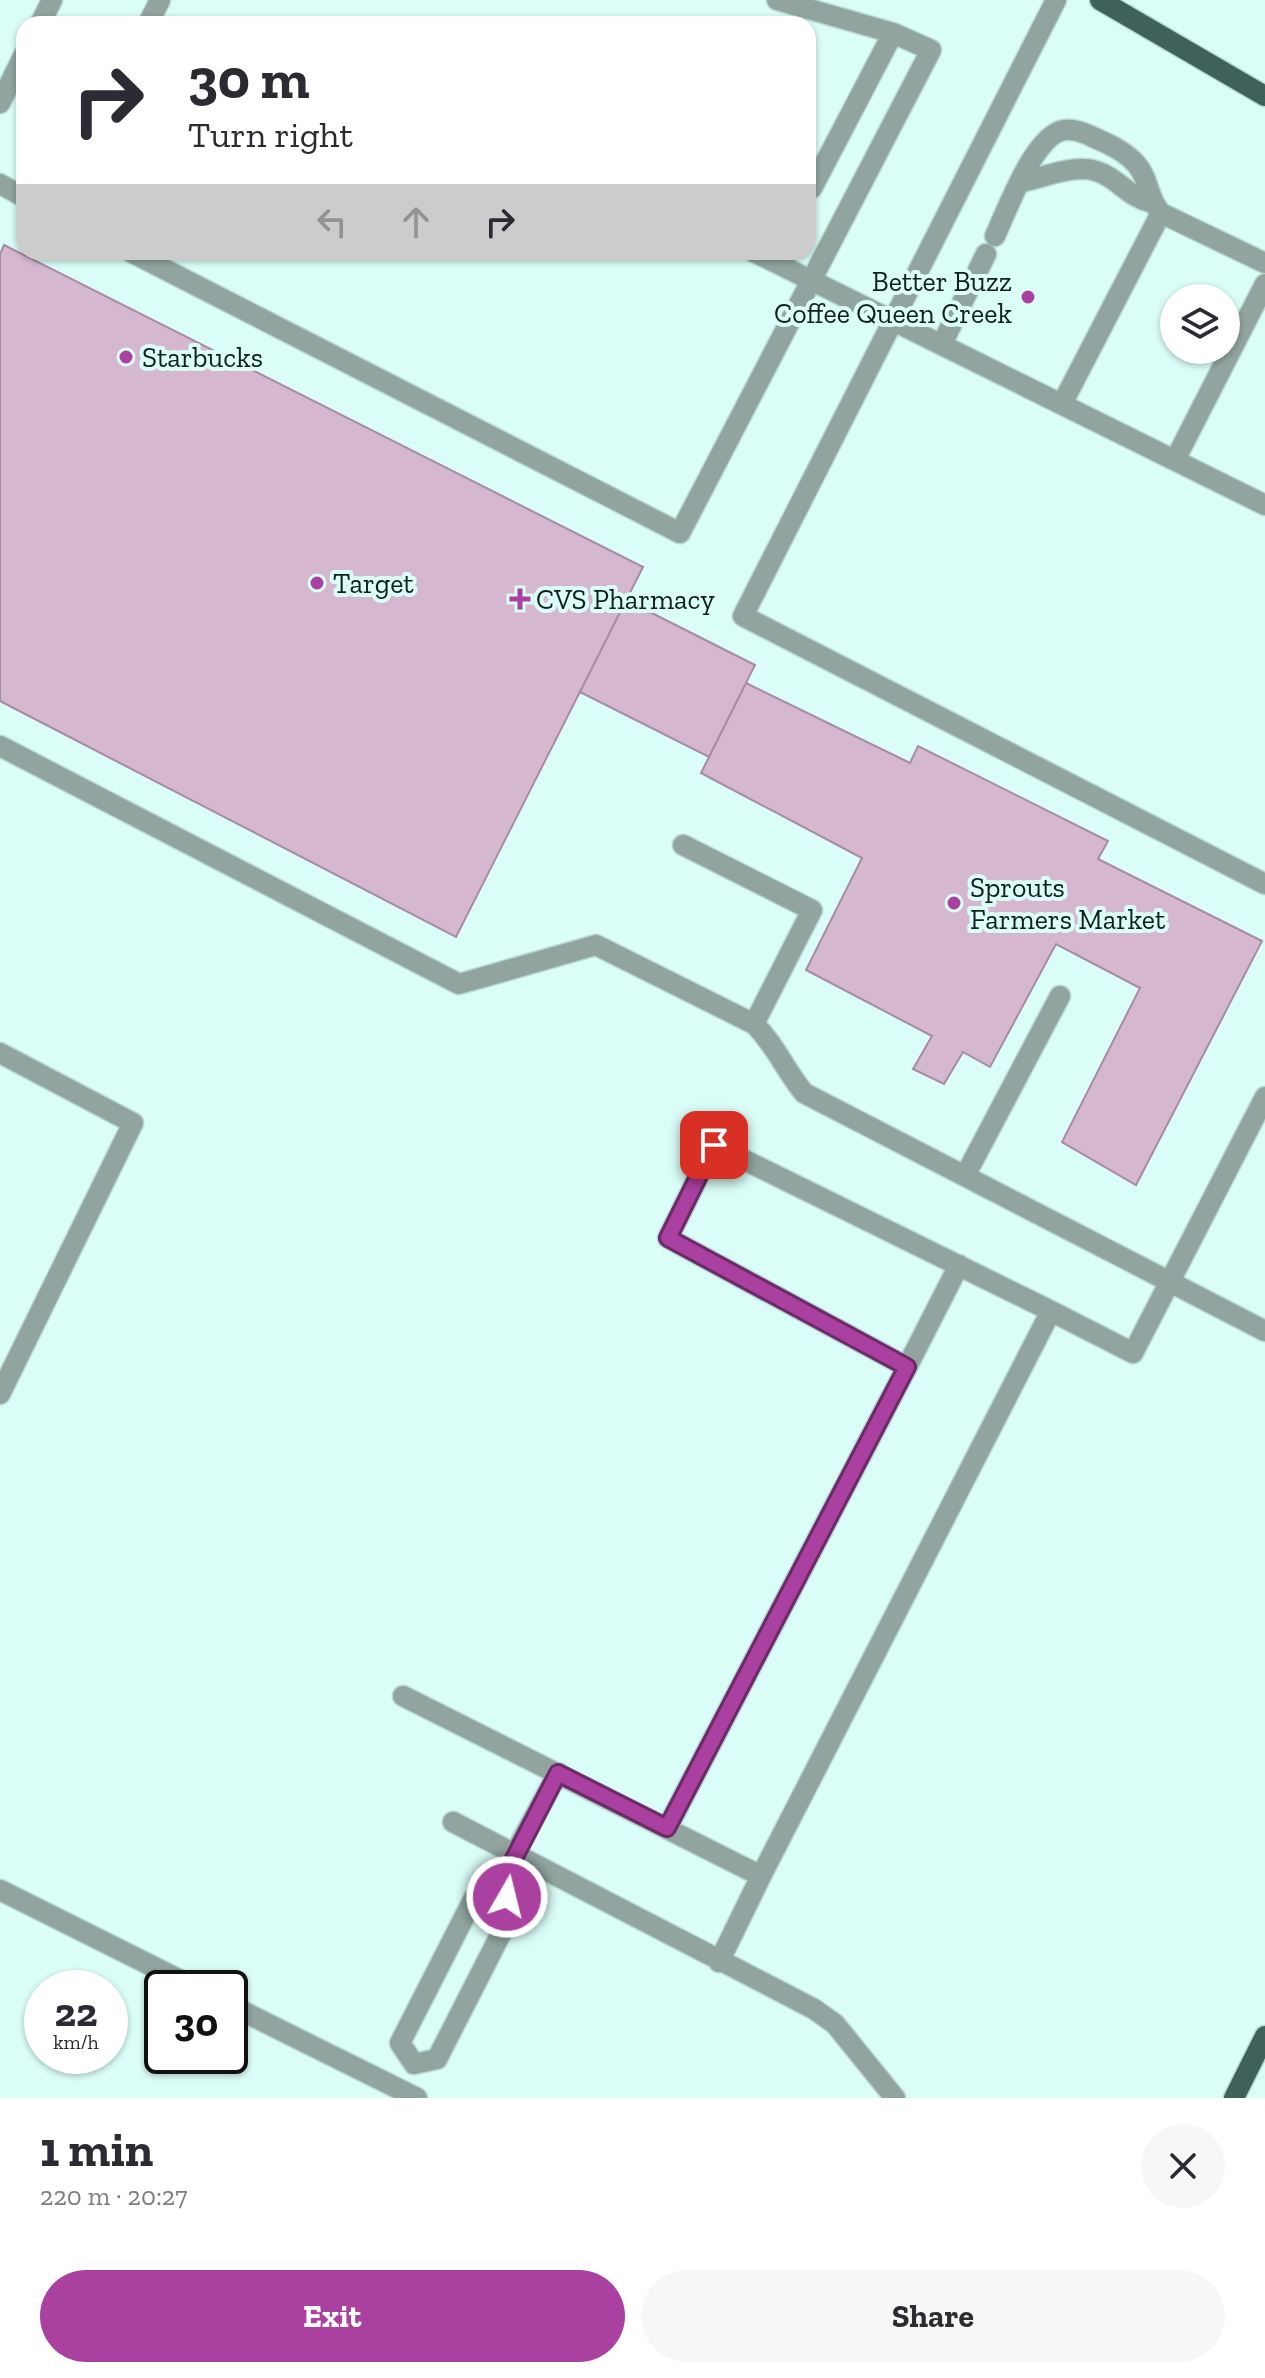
<!DOCTYPE html>
<meta charset="utf-8">
<style>
body{margin:0;font-family:"Zilla Slab",serif;background:#f7f7f7;color:#2b2b33;height:100vh;display:flex;flex-direction:column;font-size:30px;white-space:nowrap}
*{box-sizing:border-box;margin:0}
p{font-size:26px;color:#7c7c81}
.icon{flex:none;width:44px;height:44px;fill:none;stroke:currentColor;stroke-width:2;stroke-linecap:round;stroke-linejoin:round}
.map{position:relative;height:2098px;overflow:hidden}
.sheet{display:flex;flex-direction:column;background:#fff;flex:1}
.sheet>*{flex:none}
.top-card{position:absolute;left:16px;top:16px;width:800px;height:244px;border-radius:24px;box-shadow:0 2px 6px #0004;background:#fff;color:#2b2b33;overflow:hidden}
.fabs{position:absolute;left:1160px;top:284px;display:grid;gap:16px}
.fabs a{display:grid;place-items:center;width:80px;height:80px;border-radius:50%;background:#fff;box-shadow:0 2px 6px #0004;font-size:40px}
.speed{position:absolute;left:24px;top:1970px;display:flex;gap:16px;font-size:40px;font-weight:700;text-align:center}
.speed>*{display:grid;place-content:center;width:104px;height:104px;border-radius:50%;background:#fff;box-shadow:0 2px 6px #0004;line-height:1}
.speed small{font-size:20px;font-weight:400}
.speed .limit{border:4px solid #111;border-radius:12px;background:#fff;color:#111}
.pin{position:absolute;display:grid;place-items:center;width:68px;height:68px;color:#fff;margin:-34px;border-radius:16px;box-shadow:0 4px 12px #0006}
.me{position:absolute;width:88px;margin:-44px;rotate:8deg;stroke-linejoin:round;filter:drop-shadow(0 0 6px #0008)}
.turn{display:flex;align-items:center;gap:28px;height:168px;padding:0 40px;font-size:36px}
.turn .icon{width:104px;height:104px;stroke-width:2.5}
.turn b{display:block;font-size:56px;line-height:68px}
.lanes{display:flex;align-items:center;height:76px;padding:0 40px;background:#0003;justify-content:center;gap:40px;direction:ltr}
.lanes .off{opacity:.35}
.round{display:grid;place-items:center;flex:none;width:84px;height:84px;border-radius:42px;background:#f7f7f7}
.overview{display:flex;align-items:center;justify-content:space-between;height:136px;padding:0 40px}
h1{font-size:48px;font-weight:700;line-height:60px}
.cta{display:flex;gap:16px;margin-top:auto;padding:16px 40px}
.cta a{flex:1;height:92px;border-radius:48px;background:#aa40a0;color:#fff;font-size:32px;font-weight:700;line-height:92px;text-align:center}
.cta a+a{background:#f7f7f7;color:#2b2b33}
.map>svg:first-child{display:block}
</style>
<div class="map">
<svg width="1265" height="2098" viewBox="0 0 1265 2098">
<rect width="100%" height="100%" fill="#dafdf7"/>
<path fill="#d5b8d0" stroke="#a78ba2" stroke-width="2" d="M4,245L643,567L456,937L0,701V254Z
M626,600L755,665L709,757L580,692Z
M746,683L910,763L918,746L1108,841L1098,859L1262,941L1136,1185L1062,1142L1140,988L1056,944L990,1067L963,1052L944,1084L913,1069L932,1036L806,970L862,858L701,773Z"/>
<g fill="none" stroke-linecap="round" stroke-linejoin="round">
<defs>
<path id="lane" d="M1056,0L743,616L1265,884
M40,24L52,0
M148,24L160,0
M0,103L24,55
M1021,182C1042,178 1074,164 1096,171C1117,177 1128,197 1150,202
M0,184L24,197
M808,190L812,188L893,33
M995,236C1007,210 1035,133 1065,130C1075,129 1087,134 1095,138C1111,145 1126,152 1137,165C1150,180 1147,198 1161,213L1265,263
M131,252L680,533L931,50L893,33L777,0
M754,252L1265,505
M942,344L986,254
M1062,404L1161,213
M1175,460L1265,284
M0,746L459,984L596,945L754,1024C775,1044 785,1070 804,1093L1265,1331
M683,845L812,910L754,1024
M966,1174L1060,996
M1051,1311L1133,1353L1265,1097
M907,1367L959,1265
M403,1696L761,1876L1051,1311L714,1145L668,1238L907,1367L667,1828
M514,1855L558,1773
M719,1962L761,1876"/>
<path id="street" d="M0,1053L133,1123L0,1394
M453,1822L814,2009L835,2024L895,2098
M504,1878L510,1916L437,2059L414,2064L400,2043L474,1898Z
M0,1890L196,1988
M230,2005L417,2098"/>
<path id="primary" d="M1100,0L1265,96
M1234,2098L1265,2036"/>
</defs>
<use href="#lane" stroke="#b9d9d4" stroke-width="23"/>
<use href="#street" stroke="#b9d9d4" stroke-width="23"/>
<use href="#primary" stroke="#b9d9d4" stroke-width="23"/>
<use href="#lane" stroke="#91a4a0" stroke-width="20"/>
<use href="#street" stroke="#91a4a0" stroke-width="20"/>
<use href="#primary" stroke="#40615b" stroke-width="20"/>
</g>
<g fill="none" stroke-linecap="round" stroke-linejoin="round">
<defs>
<path id="route" d="M507,1897L504,1878L558,1773L667,1828L907,1367L668,1238L714,1145"/>
</defs>
<use href="#route" stroke="#6e2a68" stroke-width="20"/>
<use href="#route" stroke="#aa40a0" stroke-width="14"/>
</g>
<g fill="#aa40a0" stroke="#dafdf7" stroke-width="3">
<circle cx="1028" cy="297" r="8"/>
<circle cx="126" cy="357" r="8"/>
<circle cx="317" cy="583" r="8"/>
<path d="M516 587h8v8h8v8h-8v8h-8v-8h-8v-8h8z"/>
<circle cx="954" cy="903" r="8"/>
</g>
<g text-anchor="middle" dominant-baseline="central" stroke-width="8" stroke-linejoin="round" paint-order="stroke">
<g font-size="28" fill="#0e1f1d" stroke="#dafdf7" text-anchor="start">
<text x="1012" y="281" text-anchor="end">Better Buzz<tspan x="1012" dy="32">Coffee Queen Creek</tspan></text>
<text x="142" y="357">Starbucks</text>
<text x="333" y="583">Target</text>
<text x="536" y="599">CVS Pharmacy</text>
<text x="970" y="887">Sprouts<tspan x="970" dy="32">Farmers Market</tspan></text>
</g>
</g>
</svg>
<div class="fabs">
<a><svg class="icon" aria-label="layers" viewBox="0 0 24 24"><path d="M12 4l9 5-9 5-9-5zM3 14l9 5 9-5"/></svg></a>
</div>
<div class="speed"><div>22<small>km/h</small></div><div class="limit">30</div></div>
<div class="pin" style="left:714px;top:1145px;background:#d93025"><svg class="icon" aria-label="arrive" viewBox="0 0 24 24"><path d="M6 21V4h12l-3 4 3 4H6"/></svg></div>
<svg class="me" style="left:507px;top:1897px" viewBox="-20 -20 40 40"><circle r="17" fill="#aa40a0" stroke="#fff" stroke-width="3"/><path d="M0-11L8 9 0 5-8 9z" fill="#fff"/></svg>
<div class="top-card">
<div class="turn"><svg class="icon" aria-label="right" viewBox="0 0 24 24"><path d="M7 20v-9h11M14 6l5 5-5 5"/></svg><div><b>30 m</b>Turn right</div></div>
<div class="lanes"><svg class="icon off" aria-label="left" viewBox="0 0 24 24"><path d="M17 20v-9H6M10 6l-5 5 5 5"/></svg><svg class="icon off" aria-label="ahead" viewBox="0 0 24 24"><path d="M12 20V5M6 11l6-6 6 6"/></svg><svg class="icon" aria-label="right" viewBox="0 0 24 24"><path d="M7 20v-9h11M14 6l5 5-5 5"/></svg></div>
</div>
</div>
<section class="sheet">
<div class="overview"><div><h1>1 min</h1><p>220 m · 20:27</p></div><a class="round"><svg class="icon" aria-label="close" viewBox="0 0 24 24"><path d="M6 6l12 12M18 6L6 18"/></svg></a></div>
<div class="cta"><a>Exit</a><a>Share</a></div>
</section>
